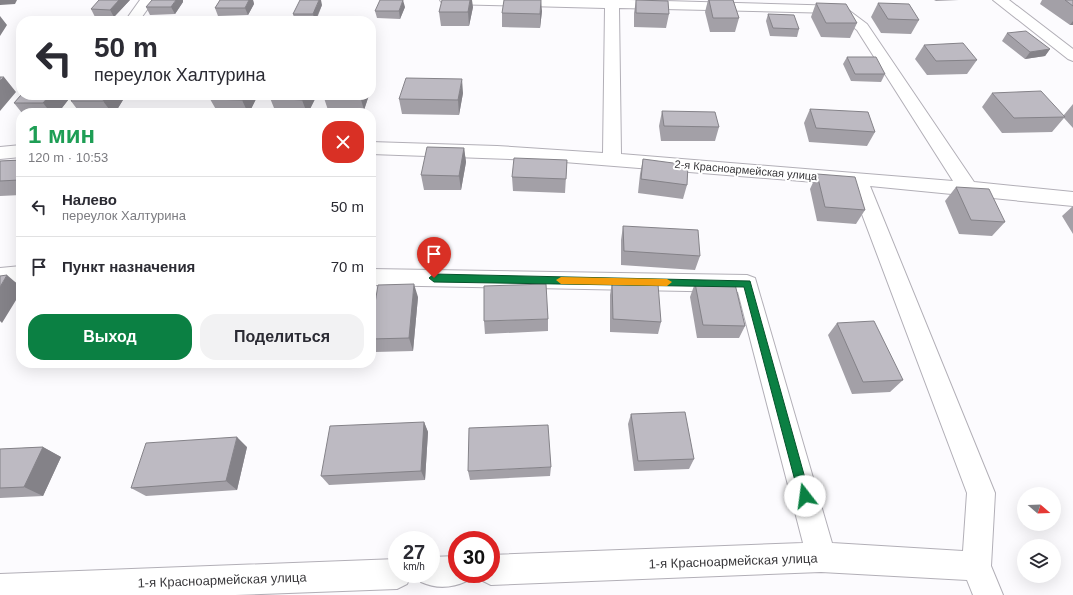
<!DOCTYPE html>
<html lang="ru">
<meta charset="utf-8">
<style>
body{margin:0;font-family:Arial,sans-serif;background:#f2f2f3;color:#2b2b33;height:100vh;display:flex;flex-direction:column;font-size:15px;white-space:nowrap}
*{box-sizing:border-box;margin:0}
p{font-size:13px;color:#7c7c81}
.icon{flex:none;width:22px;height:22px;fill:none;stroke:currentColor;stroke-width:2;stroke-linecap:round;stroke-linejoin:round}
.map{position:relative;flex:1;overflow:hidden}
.details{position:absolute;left:16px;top:108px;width:360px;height:260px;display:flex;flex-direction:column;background:#fff;border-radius:16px;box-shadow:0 4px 16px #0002}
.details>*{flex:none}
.banner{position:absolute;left:16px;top:16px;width:360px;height:84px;border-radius:16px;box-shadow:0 4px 16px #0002;background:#fff;color:#2b2b33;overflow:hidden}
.needle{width:26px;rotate:109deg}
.controls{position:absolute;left:1017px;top:487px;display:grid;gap:8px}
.controls a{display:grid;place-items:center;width:44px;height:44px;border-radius:50%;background:#fff;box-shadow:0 4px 16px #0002;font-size:20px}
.speed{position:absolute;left:388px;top:531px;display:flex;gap:8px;font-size:20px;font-weight:700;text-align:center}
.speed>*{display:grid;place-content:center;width:52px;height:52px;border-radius:50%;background:#fff;box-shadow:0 4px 16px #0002;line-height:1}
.speed small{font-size:10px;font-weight:400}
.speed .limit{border:6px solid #d22;background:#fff;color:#111}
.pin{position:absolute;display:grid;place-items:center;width:34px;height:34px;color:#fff;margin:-41px -17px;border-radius:50% 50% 50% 0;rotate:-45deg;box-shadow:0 0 4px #0007}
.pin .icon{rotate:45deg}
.me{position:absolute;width:44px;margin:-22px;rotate:345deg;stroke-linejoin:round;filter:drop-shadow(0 0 3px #0008)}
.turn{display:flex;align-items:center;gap:14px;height:84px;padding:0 12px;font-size:18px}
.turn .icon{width:52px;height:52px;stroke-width:2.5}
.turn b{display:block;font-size:28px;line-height:34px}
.round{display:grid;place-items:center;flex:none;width:42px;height:42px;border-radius:16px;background:#f2f2f3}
.summary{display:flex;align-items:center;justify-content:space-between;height:68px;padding:0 12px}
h1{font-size:24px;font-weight:700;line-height:30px;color:#1e9e55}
.action{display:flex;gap:8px;margin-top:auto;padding:8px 12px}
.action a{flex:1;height:46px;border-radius:16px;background:#0b8043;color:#fff;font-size:16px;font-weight:700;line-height:46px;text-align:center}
.action a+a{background:#f2f2f3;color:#2b2b33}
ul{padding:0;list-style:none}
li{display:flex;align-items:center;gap:12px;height:60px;padding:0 12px;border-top:1px solid #e1e1e2}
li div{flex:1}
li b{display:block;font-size:15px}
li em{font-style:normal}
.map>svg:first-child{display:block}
</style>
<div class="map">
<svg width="1073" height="595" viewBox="0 0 1073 595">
<rect width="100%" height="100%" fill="#fcfbfe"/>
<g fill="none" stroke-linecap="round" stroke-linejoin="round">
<defs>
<path id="minor" d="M140,0H154L139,21H125Z
M440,0H629L843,6L867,24L974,182L1073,192V206L870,186L995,493L991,566L1003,595H973L967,580L821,572L491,585L481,580L478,574H491V555L803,543L738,292L371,285V269L747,275L755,278L832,543L963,551L967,493L851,185L539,160L371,154V142L497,146L603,153L605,8L447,4L442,3ZM619,8L835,13L857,30L953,181L621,154Z
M993,0H1009L1073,49V61L1068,59Z
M71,95H87L75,113H58Z
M21,145V157L0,159V147Z
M21,266V282L0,284V268Z
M457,556V574H471L467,581C452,588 436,589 421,582L417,574H431V557Z
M397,559V574H412L407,584L397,589L235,595H0V574Z"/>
</defs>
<use href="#minor" stroke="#b2afb7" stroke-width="2"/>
<use href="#minor" fill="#fff" fill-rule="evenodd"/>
</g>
<path fill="#a3a0a7" d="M130,0L114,17H95L91,9Z
M220,0H253L254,4L248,15L218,16L215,8Z
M636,0L669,14L666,28L634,27V13Z
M708,0H733L739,18L735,32H710L705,12Z
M934,0H959L936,1Z
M1042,0H1073V25H1070L1040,4Z
M183,2L175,14L150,15L146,7Z
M816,3L857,23L850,38L821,37L811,17Z
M878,3L919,20L911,34L881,33L871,17Z
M322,5L316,21H295L293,14Z
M405,7L400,19L377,18L375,11Z
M473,7L469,26H441L439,12Z
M542,11L540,28L502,27V13Z
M768,14L799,29L797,37L770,36L766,21Z
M1007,33L1050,49L1045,56L1025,59L1002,41Z
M924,45L977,60L967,74L927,75L915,59Z
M847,57L885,74L881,82L851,81L843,64Z
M463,93L459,115L402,114L399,99Z
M992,93L1063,116L1073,104V128L1064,118L1052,132L1002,133L982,107Z
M21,95H72L58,113H22L14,103Z
M75,95H126L115,113H80L71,101Z
M213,95H258L249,113H218L210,99Z
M317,95L308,113H276L270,98Z
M323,95H369L364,110H328Z
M810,109L875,132L867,146L809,142L804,123Z
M662,111L719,127L715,141H661L659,126Z
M464,148L466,162L461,190H424L421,175Z
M643,159L687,185L683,199L638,193L640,174Z
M21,160V195L0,196V161Z
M567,160L565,193L513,191L512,177Z
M817,174L865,210L856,224L817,221L810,189Z
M956,187L1005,222L992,236L959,234L945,201Z
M1073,206V234L1062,216Z
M623,226L700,256L695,270L621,265V240Z
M612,282L661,322L658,334L610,332V295Z
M695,283L745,326L739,338H697L690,297Z
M418,297L413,351L375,352L371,344V328Z
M548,319V331L485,334L484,321Z
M837,323L903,380L890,392L852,394L828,335Z
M631,414L694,459L689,469L634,471L628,424Z
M424,422L428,432L425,480L329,485L321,476Z
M43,447L61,457L43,496L0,498V449Z
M247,447L237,490L146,496L131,488Z
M551,467L550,476L470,480L468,471Z"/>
<path fill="#848288" d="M0,0H17L15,4L0,5Z
M119,0H130L114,17L110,10Z
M176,0H183V2L175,14L171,7Z
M249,0H253L254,4L248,15L245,8Z
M319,0H321L322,5L315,21L313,14Z
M403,0L405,7L400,19L399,11Z
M470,0H472L473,7L469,26L468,12Z
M541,0L542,11L540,28V14Z
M0,16L7,25L0,36Z
M1073,21V25H1070Z
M1050,49L1045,56L1025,59L1030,52Z
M4,77L16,92L0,111V81Z
M462,79L463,93L459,115L458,100Z
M50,95H72L58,113H51L43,103Z
M107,95H126L115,113H112L103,101Z
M244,95H258L249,113H248L242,100Z
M305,95H317L308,113H307L302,100Z
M360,95H369L364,110L360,96Z
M464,148L466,162L461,190L459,176Z
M7,275L21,287V292L2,323L0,321V287Z
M414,284L418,297L413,351L409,338Z
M424,422L428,432L425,480L421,471Z
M237,437L247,447L237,490L226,481Z
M43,447L61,457L43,496L24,487Z"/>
<path fill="#bdbac2" stroke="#848288" d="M99,0H119L110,10L91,9Z
M152,0H176L171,7H146Z
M220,0H249L245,8H215Z
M300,0H319L313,14H293Z
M380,0H403L399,11H375Z
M442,0H470L468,12H439Z
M504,0H541L540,14L502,13Z
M636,0L668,1L669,14L636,13Z
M709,0H733L739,18H713Z
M1065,0H1073V6Z
M816,3L846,4L857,23H826Z
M878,3L909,4L919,20L888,19Z
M768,14L794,15L799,29L773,28Z
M1026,31L1050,49L1030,52L1007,33Z
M963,43L977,60L936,61L924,45Z
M847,57H876L885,74H855Z
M0,77H4L0,81Z
M406,78L462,79L458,100L399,99Z
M1041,91L1065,117L1014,118L992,93Z
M21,95H50L43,103H14Z
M75,95H107L103,101H71Z
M213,95H244L242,100L210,99Z
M272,95H305L302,100L270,98Z
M323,95H360V96Z
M810,109L868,112L875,132L816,128Z
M662,111L715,112L719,127L664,126Z
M427,147L464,148L459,176L421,175Z
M514,158L567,160L566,179L512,177Z
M643,159L688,165L687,185L641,179Z
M21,160V178L19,180L0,181V161Z
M817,174L855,177L865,210L825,207Z
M956,187L989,189L1005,222L971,220Z
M623,226L698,230L700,256L624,251Z
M7,275L0,287V276Z
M612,282L658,284L661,322L613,319Z
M695,283L735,284L745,326L703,325Z
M414,284L409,338L371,339V328L378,285Z
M546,284L548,319L484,321V286Z
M874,321L903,380L863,382L837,323Z
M685,412L694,459L638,461L631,414Z
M424,422L421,471L321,476L330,426Z
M548,425L551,467L468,471L469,428Z
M237,437L226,481L131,488L146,443Z
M43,447L24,487L0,488V449Z"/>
<path fill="#0b8043" stroke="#07532c" d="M434,274L750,281L810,496L809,500L805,502L801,500L799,496L744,287L434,282L429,278Z"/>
<path fill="#f59e0b" d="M561,277L667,279L672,282L667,286L561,284L556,280Z"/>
<g text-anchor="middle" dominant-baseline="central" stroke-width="4" stroke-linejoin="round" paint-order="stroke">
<g font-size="11" fill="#39383b" stroke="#fff">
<text transform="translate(746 170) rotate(5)">2-я Красноармейская улица</text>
</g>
<g font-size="13" fill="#39383b" stroke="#fff">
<text transform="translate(733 561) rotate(-2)">1-я Красноармейская улица</text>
<text transform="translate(222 580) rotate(-2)">1-я Красноармейская улица</text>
</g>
</g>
</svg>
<div class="controls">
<a><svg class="needle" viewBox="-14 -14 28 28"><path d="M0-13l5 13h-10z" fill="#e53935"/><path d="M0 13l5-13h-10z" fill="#7c7c81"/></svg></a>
<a><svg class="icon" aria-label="layers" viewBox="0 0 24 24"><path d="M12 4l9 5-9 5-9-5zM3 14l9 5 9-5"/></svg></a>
</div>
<div class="speed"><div>27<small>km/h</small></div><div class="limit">30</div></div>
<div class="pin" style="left:434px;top:278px;background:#d93025"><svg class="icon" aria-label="arrive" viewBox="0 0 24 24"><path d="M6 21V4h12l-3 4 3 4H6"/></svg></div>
<svg class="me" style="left:805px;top:496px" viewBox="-20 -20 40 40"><circle r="19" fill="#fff"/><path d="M0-13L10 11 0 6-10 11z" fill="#0b8043"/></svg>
<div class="banner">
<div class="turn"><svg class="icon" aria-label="left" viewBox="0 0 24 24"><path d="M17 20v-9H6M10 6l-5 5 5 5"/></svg><div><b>50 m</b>переулок Халтурина</div></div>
</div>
<section class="details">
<div class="summary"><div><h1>1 мин</h1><p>120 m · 10:53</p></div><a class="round" style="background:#d93025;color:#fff"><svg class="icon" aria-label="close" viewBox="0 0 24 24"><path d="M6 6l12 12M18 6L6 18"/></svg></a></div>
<ul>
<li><svg class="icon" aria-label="left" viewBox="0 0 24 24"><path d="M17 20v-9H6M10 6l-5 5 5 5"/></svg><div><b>Налево</b><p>переулок Халтурина</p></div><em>50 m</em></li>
<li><svg class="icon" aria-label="arrive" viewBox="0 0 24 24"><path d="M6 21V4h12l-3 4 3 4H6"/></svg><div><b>Пункт назначения</b></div><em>70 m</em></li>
</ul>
<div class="action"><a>Выход</a><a>Поделиться</a></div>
</section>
</div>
